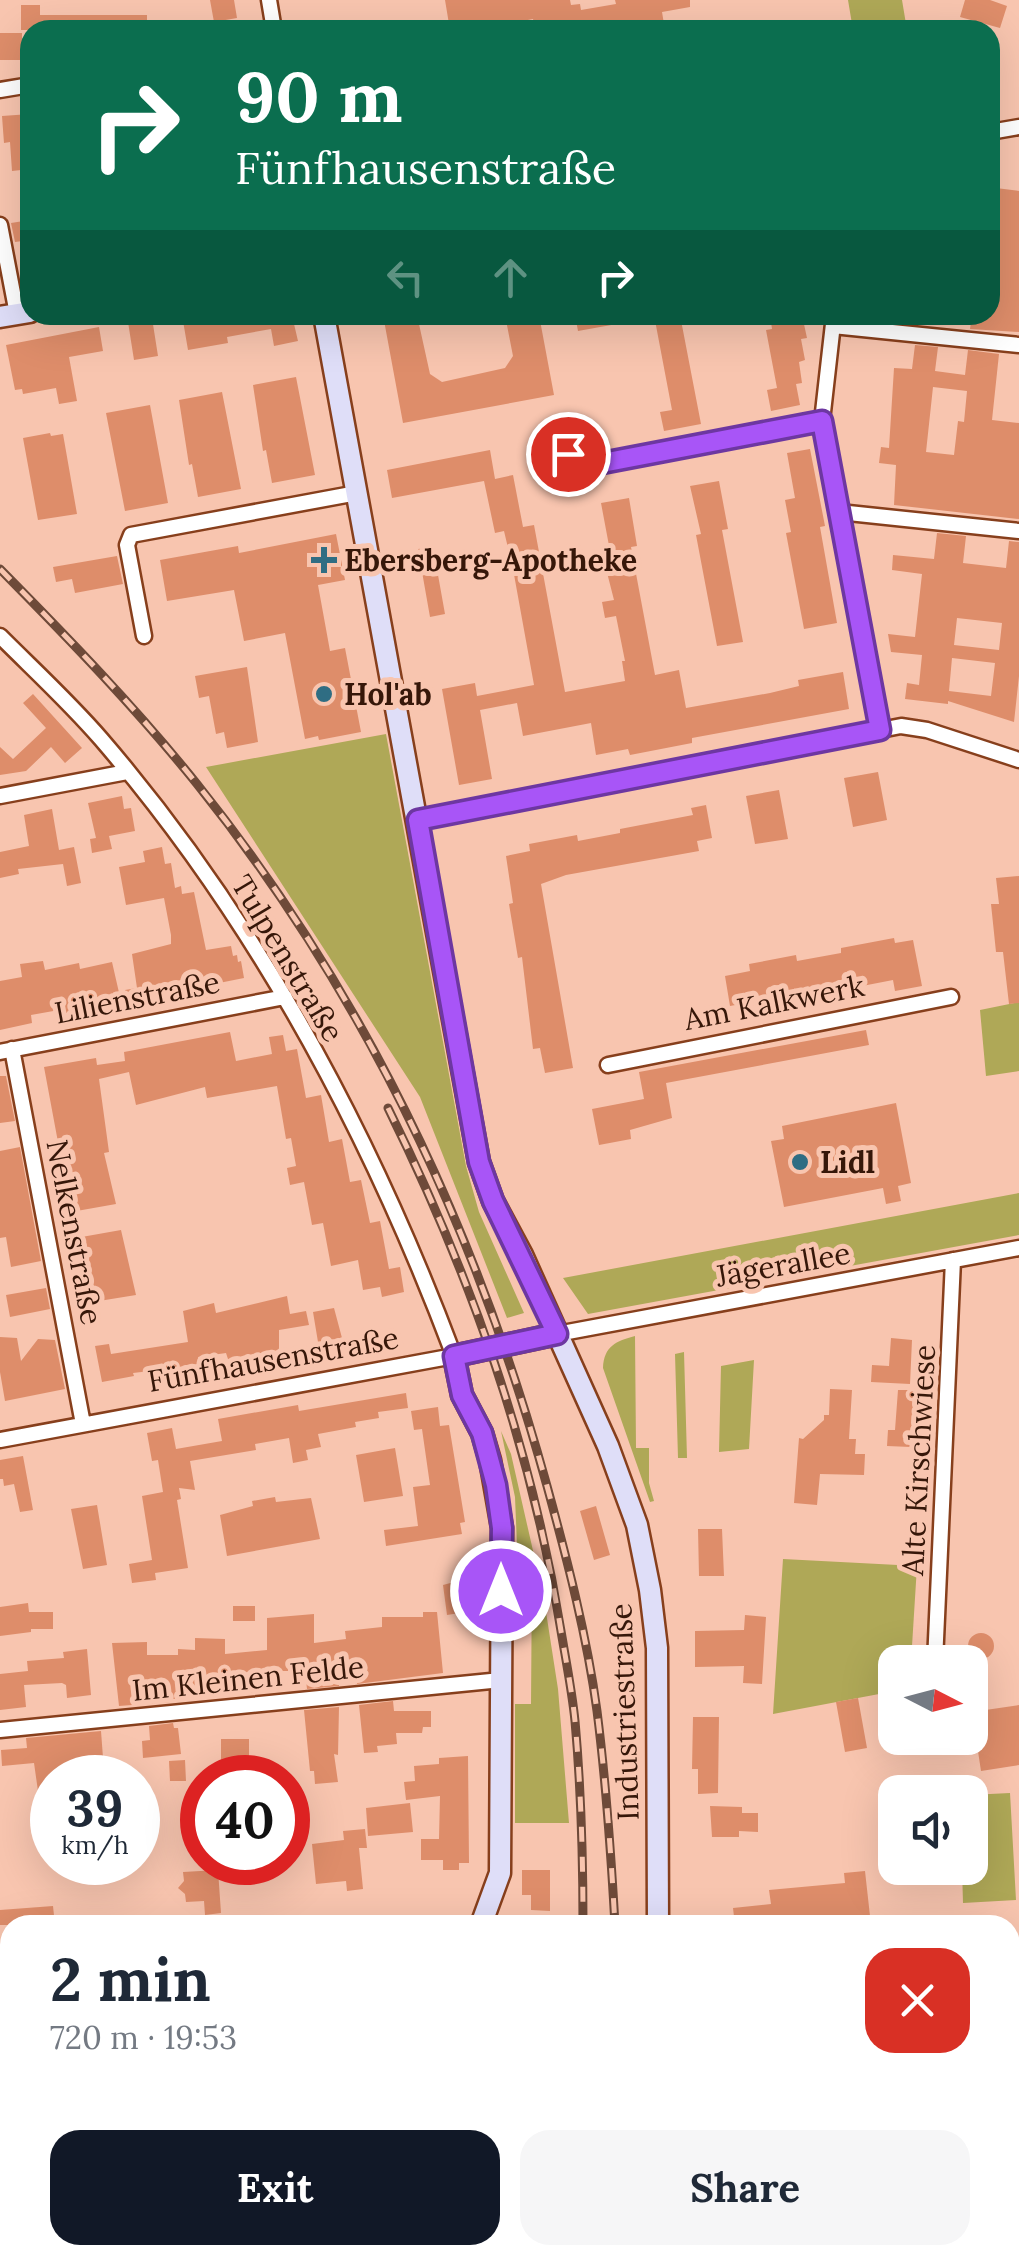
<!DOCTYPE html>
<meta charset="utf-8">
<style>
body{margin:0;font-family:Lora,serif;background:#f6f6f7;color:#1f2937;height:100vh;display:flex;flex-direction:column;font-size:38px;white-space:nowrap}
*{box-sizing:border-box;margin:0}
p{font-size:32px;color:#747a83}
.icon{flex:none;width:55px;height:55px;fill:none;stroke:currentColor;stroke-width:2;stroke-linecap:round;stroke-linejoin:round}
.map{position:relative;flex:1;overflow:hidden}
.drawer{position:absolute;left:0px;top:1915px;width:1020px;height:350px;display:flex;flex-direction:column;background:#fff;border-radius:30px 30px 0 0;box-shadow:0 10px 40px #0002}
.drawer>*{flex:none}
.guide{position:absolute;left:20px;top:20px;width:980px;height:305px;border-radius:30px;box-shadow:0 10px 40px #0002;background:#0b6e4f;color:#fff;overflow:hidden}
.needle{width:65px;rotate:96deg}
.tools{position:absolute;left:878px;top:1645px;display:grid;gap:20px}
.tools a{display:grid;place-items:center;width:110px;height:110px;border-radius:20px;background:#fff;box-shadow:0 10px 40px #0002;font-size:50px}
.speed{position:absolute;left:30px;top:1755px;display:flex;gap:20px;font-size:50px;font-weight:700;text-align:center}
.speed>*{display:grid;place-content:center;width:130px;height:130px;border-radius:50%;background:#fff;box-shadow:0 10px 40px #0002;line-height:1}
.speed small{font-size:25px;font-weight:400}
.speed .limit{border:15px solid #d22;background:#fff;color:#111}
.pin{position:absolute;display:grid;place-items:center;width:85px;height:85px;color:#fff;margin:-42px;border:5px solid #fff;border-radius:50%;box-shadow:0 2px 10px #0007}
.me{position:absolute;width:110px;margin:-55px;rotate:0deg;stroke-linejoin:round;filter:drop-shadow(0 0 8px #0008)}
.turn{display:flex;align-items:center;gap:35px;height:210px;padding:0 50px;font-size:45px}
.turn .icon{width:130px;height:130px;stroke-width:2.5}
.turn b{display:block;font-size:70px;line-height:85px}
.lanes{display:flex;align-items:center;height:95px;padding:0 50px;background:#0003;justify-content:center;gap:50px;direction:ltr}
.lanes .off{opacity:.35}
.round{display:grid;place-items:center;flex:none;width:105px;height:105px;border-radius:30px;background:#f6f6f7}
.overview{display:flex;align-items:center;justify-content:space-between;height:170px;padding:0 50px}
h1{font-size:60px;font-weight:700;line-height:75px}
.action{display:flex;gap:20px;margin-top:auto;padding:20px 50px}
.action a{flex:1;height:115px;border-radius:30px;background:#111827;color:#fff;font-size:40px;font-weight:700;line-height:115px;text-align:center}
.action a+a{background:#f6f6f7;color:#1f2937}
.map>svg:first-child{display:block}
</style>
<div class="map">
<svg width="1019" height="2265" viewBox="0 0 1019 2265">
<rect width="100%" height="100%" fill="#f8c5af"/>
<path fill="#afa857" d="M848,0H902L907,30H853Z
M386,734L466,1166L479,1212L524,1313L507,1318L420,1097L206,767Z
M1019,1002V1071L986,1076L980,1010Z
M1019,1193V1235L588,1314L563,1278Z
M635,1336L636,1448H649V1483L654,1501L650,1502L603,1368C604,1346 616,1341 635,1336Z
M684,1352L687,1458H678L675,1354Z
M754,1360L749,1449L719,1452L721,1366Z
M501,1431L511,1454L544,1599L558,1689L569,1823H515V1704H531L532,1571L518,1570L515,1497Z
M783,1559L917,1566L911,1662H895V1691L773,1714Z
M1010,1793L1016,1900L963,1903L962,1868H970V1795Z"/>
<path fill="#de8d6a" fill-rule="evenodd" d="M210,0H234L237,18L214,22Z
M445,0H570L571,5L580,4L581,10L616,4L615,0H690V7L662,12L665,30H535L533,19L506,24L507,30H450Z
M965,0H990L1007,6L1000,28L960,17Z
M21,5H40V15H147V30H21Z
M0,33H22V60H0Z
M30,114V169L12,171L10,142L4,143L2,116Z
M996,188L1019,191V332L970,329L972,315H990V242Z
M30,220V240L15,242L11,223Z
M182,315H305L306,322L294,324L298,341L274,346L271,329L227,337L228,343L188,350Z
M383,315H417L430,374L442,382L505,368L513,356L505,315H539L554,395L403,423Z
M575,315H627L628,322L578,331Z
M654,315H680L701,424L664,431L660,412L672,410Z
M770,315H802L807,338L801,339L805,360L799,362L802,383L796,384L800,405L771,411L767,390L777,388L766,330L772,329Z
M152,318L158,356L134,360L128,322Z
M99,327L103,351L69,357L77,401L59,404L56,388L23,394L22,389L15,390L6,345Z
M915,345L938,347L935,371L965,375L968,350L999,354L992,420L1019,423V519L894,505L896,465L879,463L881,447L889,448L894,368L912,369ZM933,387L967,391L964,422L958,421L954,455L926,452Z
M296,377L315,475L272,483L266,450L263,451L253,385Z
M222,392L241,489L198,497L192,464L189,465L179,400Z
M150,405L168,503L125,511L106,413Z
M50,433L51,436L63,434L77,514L38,520L23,438Z
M810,449L825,526L820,527L837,623L804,629L786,533L791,532L785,500L795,498L787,453Z
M490,450L495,479L513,475L523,527L534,525L565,692L625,681L622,661H625L616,616L605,618L602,602L614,600L602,553L610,551L601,503L629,498L637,546L631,547L655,675L679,670L686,708L770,693L799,686L798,680L843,672L849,709L692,738V743L630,755L628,749L596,755L591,723L523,736L517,703L480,710L492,779L459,785L442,689L475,683L477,696L534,685L513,569L504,531L495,533L484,481L392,498L387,470Z
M719,481L728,529L722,530L743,642L717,646L696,535L701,534L690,486Z
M937,533L966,536L963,563L1006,568L1009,541L1019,542V676L1014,722L948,701V704L905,699L907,683L919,685L922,655L891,652L888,634L915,637L922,574L892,570L893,555L934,559ZM957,618L1002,623L999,650L954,645ZM952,658L995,663L991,696L949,691Z
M336,534L345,580L318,585L330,651L345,648L361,732L319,740L318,736L305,739L285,633L244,641L234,590L167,601L160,560L238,546L239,553Z
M433,547L445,614L430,617L418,549Z
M117,556L123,584L75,593L72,579L56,582L53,567Z
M247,667L258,742L227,748L224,732L216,734L209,696L199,698L195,676Z
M33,694L82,748L65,763L51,747L26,771L0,775V747L13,759L46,728L23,703Z
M878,772L887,820L853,827L844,778Z
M779,790L788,839L755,844L746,796Z
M122,796L124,809L131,808L135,831L109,836L112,849L92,853L90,839L96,838L88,803Z
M706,805L712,838L697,841L699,851L566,875L541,884L573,1068L545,1073L540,1048L533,1049L522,957L518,958L509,904L513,903L506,856L530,851L529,844L577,835L578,841L620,833V829L693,815L691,808Z
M52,809L59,850L74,847L81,883L67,886L63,864L18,869L19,874L0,878V852L29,846L24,815Z
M162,847L165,864L171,863L175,888L181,886L182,894L194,892L206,950L231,946L233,956L237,955L238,962L241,961L244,978L219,983L221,995L202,999L199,982L171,988L172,992L166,993L167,998L129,1006L125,990L137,988L132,954L171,944V935L164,898L126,905L119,867L145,862L143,851Z
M1019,876V1003L1009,1004L1003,952H996L991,904H999L996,878Z
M894,938L895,943L913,940L922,986L895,991L893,980L857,987L856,982L730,1006L725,976L750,971L749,964L796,955L797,961L841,953V948Z
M43,961L45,970L79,963L80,969L112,962L120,997L98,1002L100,1011L61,1018L59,1010L31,1015L32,1023L0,1030V981L22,977L20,964Z
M866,1030L869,1045L666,1083L672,1118L630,1130L631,1139L599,1145L592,1109L644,1099L639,1072Z
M230,1032L236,1061L272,1054L269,1037L283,1035L286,1051L297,1049L306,1098L321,1095L329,1142L342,1139L350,1182L361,1180L370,1223L380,1221L389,1269L400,1267L404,1292L382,1297L380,1287L363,1290L358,1260L331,1266L323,1223L312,1225L304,1182L290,1185L287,1168L296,1166L291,1138L286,1139L277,1086L207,1098L205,1087L136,1105L129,1072L99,1079L109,1152L104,1153L116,1204L71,1212L44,1067L96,1058L97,1065L125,1061L124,1052Z
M0,1076H6L15,1121L0,1123Z
M896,1103L911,1183L898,1186L901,1201L886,1204L883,1188L784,1207L771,1141L784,1139L782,1126Z
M20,1147L41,1261L11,1267L6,1237L0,1238V1151Z
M121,1230L136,1295L99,1301L98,1297L87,1299L76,1238Z
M46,1288L50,1309L10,1317L6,1295Z
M287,1296L290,1314L306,1311L309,1325L279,1330V1350L228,1359L226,1353L198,1357L200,1365L133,1373L134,1376L102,1382L95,1346L109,1344L111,1354L188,1342L183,1311L214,1303L216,1313Z
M334,1308L342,1338L318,1342L313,1312Z
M0,1337L17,1338L21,1361L38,1339L55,1340L65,1389L5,1401L0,1372Z
M891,1338L912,1340L910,1384L871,1382L872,1365L889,1366Z
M830,1389L852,1390L849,1439H856L855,1454H865L864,1475L820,1474L817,1505L794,1503L799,1438L803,1439L824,1420V1415H829Z
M898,1390H914L911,1447L887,1446L888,1430H895Z
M406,1393L408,1408L378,1412L379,1418L355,1422L356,1427L318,1434L321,1447L306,1450L308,1460L293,1463L289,1438L255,1444L256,1450L190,1461L195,1490L179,1488L181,1499L177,1500L188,1568L155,1573L156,1580L132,1583L129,1564L152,1560L142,1496L163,1492L158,1460L152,1461L147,1433L172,1428L176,1449L222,1441L218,1419L298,1405L299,1411Z
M438,1407L440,1426L449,1425L465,1522L460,1523L462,1534L386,1546L384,1530L418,1526L413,1487L430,1485L422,1429L414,1430L411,1411Z
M395,1448L403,1496L364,1502L356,1455Z
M23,1456L33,1510L20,1512L14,1484L4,1486L3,1479H0V1460Z
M275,1497L276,1502L311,1498L320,1539L227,1556L220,1515L253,1506L252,1501Z
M97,1505L107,1565L83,1569L71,1509Z
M596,1506L610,1555L594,1560L580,1511Z
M698,1529H722L724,1576H699Z
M469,1578L472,1611L447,1615L443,1585Z
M28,1603L29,1612H53V1629H31V1632L0,1636V1607Z
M233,1606H255V1621H233Z
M423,1612H437L443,1673L357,1684L356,1670L339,1671V1686L307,1689L305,1671H257L259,1692L184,1695V1699H170V1702L119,1706L112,1643L147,1642V1655H178V1649L195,1650V1638L225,1639V1654L267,1650V1618L314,1614V1643L346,1639L345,1631L382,1627V1617H423Z
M745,1615L766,1617L762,1684L743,1683L744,1666L695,1667V1631L744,1630Z
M968 1646a13 13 0 1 1 26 0a13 13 0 1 1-26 0Z
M87,1649L91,1695L67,1698L66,1685L62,1683L24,1685L26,1707L0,1710V1674L28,1671L27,1661L64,1658L63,1652Z
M858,1698L867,1748L845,1752L836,1702Z
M393,1701L394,1711H431V1727H423L422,1733H396L397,1744L377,1746L378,1752L364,1753L359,1705Z
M1019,1705V1765L981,1771L972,1712Z
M339,1707L338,1755L334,1754L338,1782L315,1784L314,1771H310L304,1710Z
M693,1717H719L718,1793L698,1794V1769H692Z
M173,1723L174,1728H178L181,1754L143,1758L142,1741L150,1740L149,1726Z
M101,1731L104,1771L55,1773L52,1789L38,1791L34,1763L2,1766L1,1750L27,1748L26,1738Z
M221,1739H249V1776H221Z
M468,1756L469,1863H459V1870H443V1860H421V1839H439L440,1796L406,1800L404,1782L415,1781L414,1766L439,1764V1758Z
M185,1760L186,1781H170L169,1761Z
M410,1803L413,1832L368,1836L366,1808Z
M710,1806L742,1807V1813H758V1832L739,1831V1837H712Z
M365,1829L367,1848H359L363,1889L347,1891L346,1881L316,1884L312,1844L344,1840L343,1831Z
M218,1870L221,1913L205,1915L204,1901L186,1902L185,1894L178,1888L184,1881L183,1872Z
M522,1870H550V1911L531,1910V1895H522Z
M865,1871L871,1925H832L831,1917L774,1925H735L733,1908L771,1904L769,1890L845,1883L844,1873Z
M53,1906L55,1925H0V1910Z"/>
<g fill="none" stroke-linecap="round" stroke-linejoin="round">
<defs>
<path id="street" d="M269,0L274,30
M0,90L30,85
M990,132L1019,127
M0,225L17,314
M834,315L822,421L880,730
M833,326L1019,345
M568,454L597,464L822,421
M839,512L1019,531
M0,636C34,670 70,703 101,739C256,919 371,1135 454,1356L0,1440
M144,636L127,545L131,535L357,493
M0,796L127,772
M417,820L901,726L927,730L1019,760
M12,1049L83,1424
M0,1052L285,997
M608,1065L951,997
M557,1334L1019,1248
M935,1662L953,1260
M0,1730L501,1680
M481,2255L482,2265"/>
<path id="secondary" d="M324,315L479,1162L493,1201L522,1255L608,1446L637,1525L650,1590L657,1648L658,1925
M0,317L30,312
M481,1925L500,1873L502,1528L490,1460L482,1433L462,1395L454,1356L557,1334
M0,2224L10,2223
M659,2255V2265"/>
</defs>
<use href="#street" stroke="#873f1c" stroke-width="19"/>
<use href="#secondary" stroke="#873f1c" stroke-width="25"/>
<use href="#street" stroke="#fff" stroke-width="14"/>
<use href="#secondary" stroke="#dfdef8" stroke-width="20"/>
<defs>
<path id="rail" d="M0,569C68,638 136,708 197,784C363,991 477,1231 547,1486C567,1559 587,1636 597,1711C606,1782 611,1854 615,1925
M388,1108C471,1276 531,1445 561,1631C566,1661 572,1691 575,1721C581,1788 583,1857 583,1925
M582,2265V2255
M615,2265V2255"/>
</defs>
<use href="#rail" stroke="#6e4a39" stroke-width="9"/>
<use href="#rail" stroke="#f8c5af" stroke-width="5" stroke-dasharray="15" stroke-linecap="butt"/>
</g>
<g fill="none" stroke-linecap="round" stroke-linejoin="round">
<defs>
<path id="route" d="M501,1591L502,1528L496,1485L482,1433L462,1395L454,1356L557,1334L493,1201L479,1162L418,820L880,730L822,421L597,464L568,454"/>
</defs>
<use href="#route" stroke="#6d37a1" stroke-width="25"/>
<use href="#route" stroke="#a855f7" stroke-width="18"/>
</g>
<g fill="#2f6d83" stroke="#f8c5af" stroke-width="4">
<path d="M319 545h10v10h10v10h-10v10h-10v-10h-10v-10h10z"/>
<circle cx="324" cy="694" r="10"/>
<circle cx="800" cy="1162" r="10"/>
</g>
<g text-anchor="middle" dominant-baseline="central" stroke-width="10" stroke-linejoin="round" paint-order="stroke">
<g font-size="30" font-weight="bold" fill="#361709" stroke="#f8c5af" text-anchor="start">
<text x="344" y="560">Ebersberg-Apotheke</text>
<text x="344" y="694">Hol'ab</text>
<text x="820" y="1162">Lidl</text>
</g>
<g font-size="30" fill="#361709" stroke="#f8c5af">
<text transform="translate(288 958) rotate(59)">Tulpenstraße</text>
<text transform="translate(137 997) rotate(-11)">Lilienstraße</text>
<text transform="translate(774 1002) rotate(-11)">Am Kalkwerk</text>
<text transform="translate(75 1232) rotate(79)">Nelkenstraße</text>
<text transform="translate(783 1264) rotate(-10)">Jägerallee</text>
<text transform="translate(273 1359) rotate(-10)">Fünfhausenstraße</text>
<text transform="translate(918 1460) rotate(-87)">Alte Kirschwiese</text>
<text transform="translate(248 1678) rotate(-6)">Im Kleinen Felde</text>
<text transform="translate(624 1712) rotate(-92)">Industriestraße</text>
</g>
</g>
</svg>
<div class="tools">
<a><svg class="needle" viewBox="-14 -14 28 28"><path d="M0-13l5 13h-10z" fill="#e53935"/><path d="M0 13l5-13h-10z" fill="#747a83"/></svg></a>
<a><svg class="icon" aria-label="sound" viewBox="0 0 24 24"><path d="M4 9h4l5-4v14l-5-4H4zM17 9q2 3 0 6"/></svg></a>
</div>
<div class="speed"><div>39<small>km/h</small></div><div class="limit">40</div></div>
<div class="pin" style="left:568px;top:454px;background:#d93025"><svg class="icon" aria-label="arrive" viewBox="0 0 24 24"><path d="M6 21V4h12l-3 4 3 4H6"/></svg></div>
<svg class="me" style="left:501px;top:1591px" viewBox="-20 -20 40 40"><circle r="17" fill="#a855f7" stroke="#fff" stroke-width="3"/><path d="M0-11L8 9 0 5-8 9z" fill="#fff"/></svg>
<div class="guide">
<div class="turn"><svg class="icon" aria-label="right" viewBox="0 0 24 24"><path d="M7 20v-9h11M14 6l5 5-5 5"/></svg><div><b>90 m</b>Fünfhausenstraße</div></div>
<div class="lanes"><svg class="icon off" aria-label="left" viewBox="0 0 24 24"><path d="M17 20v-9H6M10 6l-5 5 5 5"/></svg><svg class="icon off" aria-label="ahead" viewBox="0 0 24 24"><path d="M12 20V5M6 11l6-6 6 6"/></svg><svg class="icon" aria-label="right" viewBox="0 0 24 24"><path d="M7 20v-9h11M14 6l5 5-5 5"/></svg></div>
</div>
<section class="drawer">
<div class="overview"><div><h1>2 min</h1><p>720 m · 19:53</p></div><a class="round" style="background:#d93025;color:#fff"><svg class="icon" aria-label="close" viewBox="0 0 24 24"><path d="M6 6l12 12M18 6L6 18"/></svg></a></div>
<div class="action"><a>Exit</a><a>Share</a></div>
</section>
</div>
